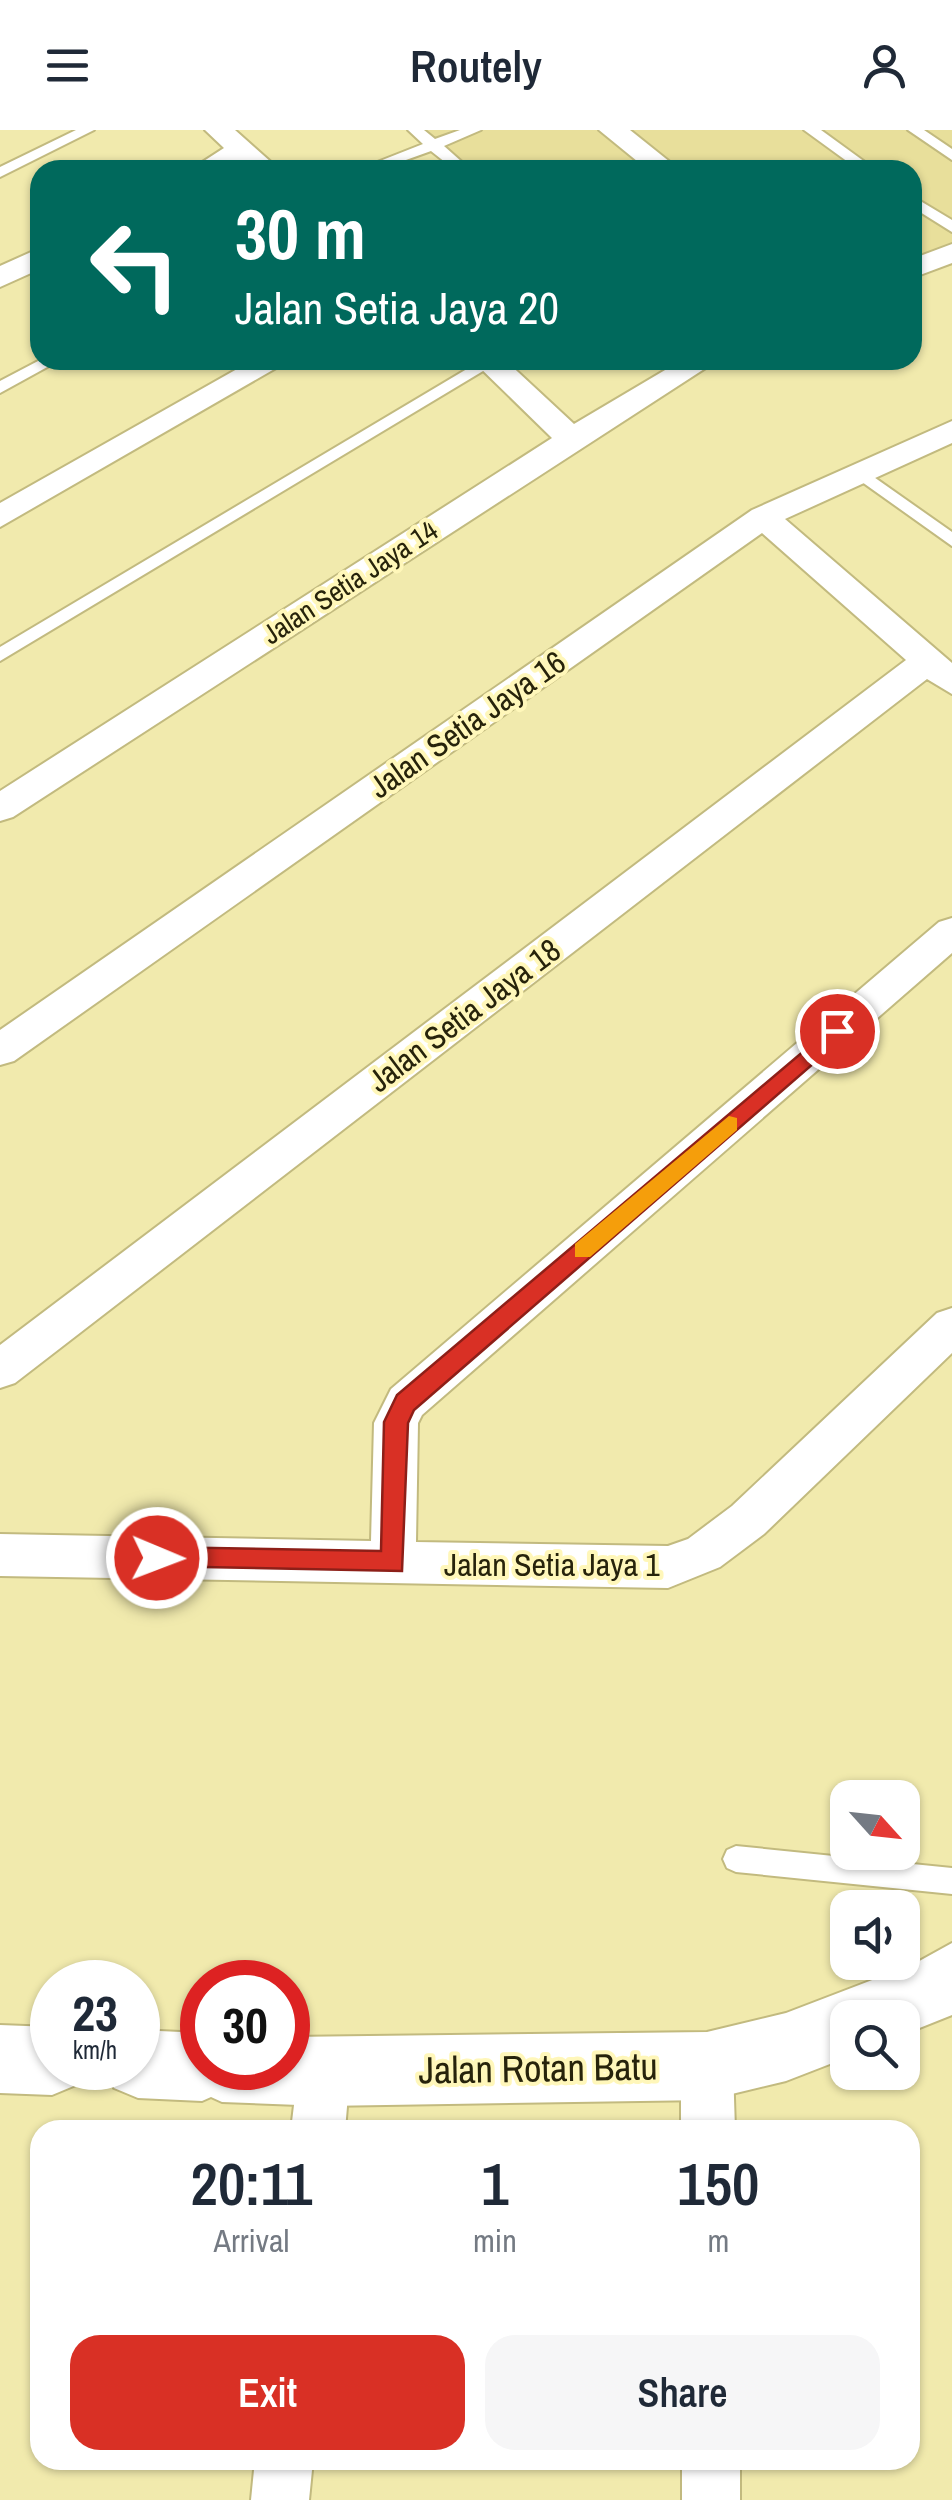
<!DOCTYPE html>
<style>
body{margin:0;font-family:"Archivo Narrow",sans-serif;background:#f6f6f7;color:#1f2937;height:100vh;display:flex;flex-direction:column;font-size:38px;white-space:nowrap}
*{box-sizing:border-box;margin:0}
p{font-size:32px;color:#747a83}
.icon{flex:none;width:55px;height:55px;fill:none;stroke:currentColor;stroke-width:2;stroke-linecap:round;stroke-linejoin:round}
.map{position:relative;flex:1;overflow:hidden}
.drawer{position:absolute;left:30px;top:1990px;width:890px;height:350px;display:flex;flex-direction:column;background:#fff;border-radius:30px;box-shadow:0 2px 8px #0004}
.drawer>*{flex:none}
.top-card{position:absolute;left:30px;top:30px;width:892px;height:210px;border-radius:30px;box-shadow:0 2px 8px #0004;background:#00695c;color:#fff;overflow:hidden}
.needle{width:65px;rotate:117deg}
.controls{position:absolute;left:830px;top:1650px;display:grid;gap:20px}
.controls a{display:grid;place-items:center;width:90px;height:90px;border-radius:20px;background:#fff;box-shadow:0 2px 8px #0004;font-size:50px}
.speed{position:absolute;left:30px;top:1830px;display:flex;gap:20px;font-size:50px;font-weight:700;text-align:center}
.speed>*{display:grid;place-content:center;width:130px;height:130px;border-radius:50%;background:#fff;box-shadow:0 2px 8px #0004;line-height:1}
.speed small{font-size:25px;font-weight:400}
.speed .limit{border:15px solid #d22;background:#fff;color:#111}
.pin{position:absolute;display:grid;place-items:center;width:85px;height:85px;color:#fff;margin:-42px;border:5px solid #fff;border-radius:50%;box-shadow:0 2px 10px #0007}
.me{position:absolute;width:110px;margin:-55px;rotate:91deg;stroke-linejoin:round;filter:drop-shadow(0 0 8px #0008)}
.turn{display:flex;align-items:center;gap:35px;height:210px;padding:0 40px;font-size:45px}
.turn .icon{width:130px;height:130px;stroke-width:2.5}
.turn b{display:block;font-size:70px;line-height:85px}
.eta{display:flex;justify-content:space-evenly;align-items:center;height:170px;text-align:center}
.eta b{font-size:60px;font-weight:600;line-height:70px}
.primary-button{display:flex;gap:20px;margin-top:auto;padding:20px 40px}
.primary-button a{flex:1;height:115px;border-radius:30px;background:#d93025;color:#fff;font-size:40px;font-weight:600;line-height:115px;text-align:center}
.primary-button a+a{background:#f6f6f7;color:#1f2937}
header{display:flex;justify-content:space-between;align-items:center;height:130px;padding:0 40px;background:#fff;font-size:45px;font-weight:600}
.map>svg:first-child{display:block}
</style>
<header><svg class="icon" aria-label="menu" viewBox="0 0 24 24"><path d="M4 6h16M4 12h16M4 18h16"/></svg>Routely<svg class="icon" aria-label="person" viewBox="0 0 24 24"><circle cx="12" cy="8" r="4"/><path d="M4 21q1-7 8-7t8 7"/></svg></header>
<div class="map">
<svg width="952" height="2370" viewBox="0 0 952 2370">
<rect width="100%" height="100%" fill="#f1eaad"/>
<path fill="#e8df9b" d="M407,0H952V131L913,147L912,40H456Z"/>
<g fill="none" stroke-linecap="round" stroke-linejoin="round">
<defs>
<path id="service" d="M76,0H94L0,47V37Z
M408,0H424L435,9L460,0H481L444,16L471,40H455L431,21L378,40H357L423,14Z
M804,0H821L876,40H859Z
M908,0H924L952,19V30Z
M912,66L952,90V102L912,77Z
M40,230H60L0,263V251Z
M482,230L498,232L0,531V517Z
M861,338L952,402V416L855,347V339Z
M736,1716L952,1738V1764L736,1742L727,1738L723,1729L727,1720Z"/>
<path id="minor" d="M205,0H235L280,40H249L240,32L225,40H190L224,18Z
M599,0H630L680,40H648Z
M952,114V133L912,148V129Z
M40,118V139L0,157V136Z
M253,230H290L0,397V373Z
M472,230H505L574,294L682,230H718L13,687L0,691V661L552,308Z
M952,291V313L785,389L952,533V564L927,549L15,1253L0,1258V1215L906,530L762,403L14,931L0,935V900L752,380Z
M952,788V823L422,1285L418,1293L416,1412L668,1416L688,1409L732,1376L937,1183L952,1178V1223L764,1404L720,1437L668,1458L0,1446V1404L371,1411L374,1293L391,1259L939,792Z
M707,1910L725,1918L733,1936L735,2000H681V1936L689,1918Z
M324,1916L342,1924L350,1942L345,2000H291L298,1942L306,1924Z
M255,2330H313L309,2370H251Z
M682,2330H740V2370H682Z"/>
<path id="tertiary" d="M952,1813V1885L902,1905V1888H848V1927L786,1951L707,1970L324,1976L222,1972L211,1967L202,1971L138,1968L114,1958L106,1938H138V1900L202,1903V1938H288V1907L707,1902L786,1883L914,1834Z
M0,1895L52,1897V1938H83L76,1955L52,1965L0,1963Z"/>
</defs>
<use href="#service" stroke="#c2ba7f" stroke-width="4"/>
<use href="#minor" stroke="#c2ba7f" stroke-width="4"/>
<use href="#tertiary" stroke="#c2ba7f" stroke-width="4"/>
<use href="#service" fill="#fff" fill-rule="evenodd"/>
<use href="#minor" fill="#fff" fill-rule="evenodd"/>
<use href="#tertiary" fill="#fff" fill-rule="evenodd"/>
</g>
<path fill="#d93025" stroke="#8d1f18" stroke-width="2.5" d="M837,893L844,896V907L414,1280L408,1293L402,1441L149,1436L145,1428L157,1417L381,1421L384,1292L397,1265Z"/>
<path fill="#f59e0b" d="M729,986L737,988V1000L590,1127H575V1114Z"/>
<g text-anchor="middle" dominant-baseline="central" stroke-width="8" stroke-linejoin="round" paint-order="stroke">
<g font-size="28" fill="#27230b" stroke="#fff7ba">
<text transform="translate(350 452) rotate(-33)">Jalan Setia Jaya 14</text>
</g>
<g font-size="32" fill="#27230b" stroke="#fff7ba">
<text transform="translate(467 594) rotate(-35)">Jalan Setia Jaya 16</text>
<text transform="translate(464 885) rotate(-37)">Jalan Setia Jaya 18</text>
<text x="552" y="1434">Jalan Setia Jaya 1</text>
</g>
<g font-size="38" fill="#27230b" stroke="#fff7ba">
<text transform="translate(538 1938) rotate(-1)">Jalan Rotan Batu</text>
</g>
</g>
</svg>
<div class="controls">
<a><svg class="needle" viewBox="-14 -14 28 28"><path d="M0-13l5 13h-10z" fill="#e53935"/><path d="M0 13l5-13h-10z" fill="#747a83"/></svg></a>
<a><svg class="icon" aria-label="sound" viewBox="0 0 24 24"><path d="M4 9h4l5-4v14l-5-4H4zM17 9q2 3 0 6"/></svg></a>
<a><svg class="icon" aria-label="search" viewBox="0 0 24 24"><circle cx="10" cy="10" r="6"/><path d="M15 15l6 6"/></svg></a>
</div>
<div class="speed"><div>23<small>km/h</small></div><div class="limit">30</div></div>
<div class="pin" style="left:837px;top:901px;background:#d93025"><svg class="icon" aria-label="arrive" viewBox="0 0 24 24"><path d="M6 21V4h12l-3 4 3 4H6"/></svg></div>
<svg class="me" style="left:157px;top:1428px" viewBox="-20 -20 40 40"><circle r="17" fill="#d93025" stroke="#fff" stroke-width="3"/><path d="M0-11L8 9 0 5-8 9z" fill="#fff"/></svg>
<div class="top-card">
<div class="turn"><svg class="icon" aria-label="left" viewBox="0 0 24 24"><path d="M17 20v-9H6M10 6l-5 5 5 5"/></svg><div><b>30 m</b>Jalan Setia Jaya 20</div></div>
</div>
<section class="drawer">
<div class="eta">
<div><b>20:11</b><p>Arrival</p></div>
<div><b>1</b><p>min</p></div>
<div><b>150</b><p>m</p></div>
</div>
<div class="primary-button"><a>Exit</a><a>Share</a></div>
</section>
</div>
